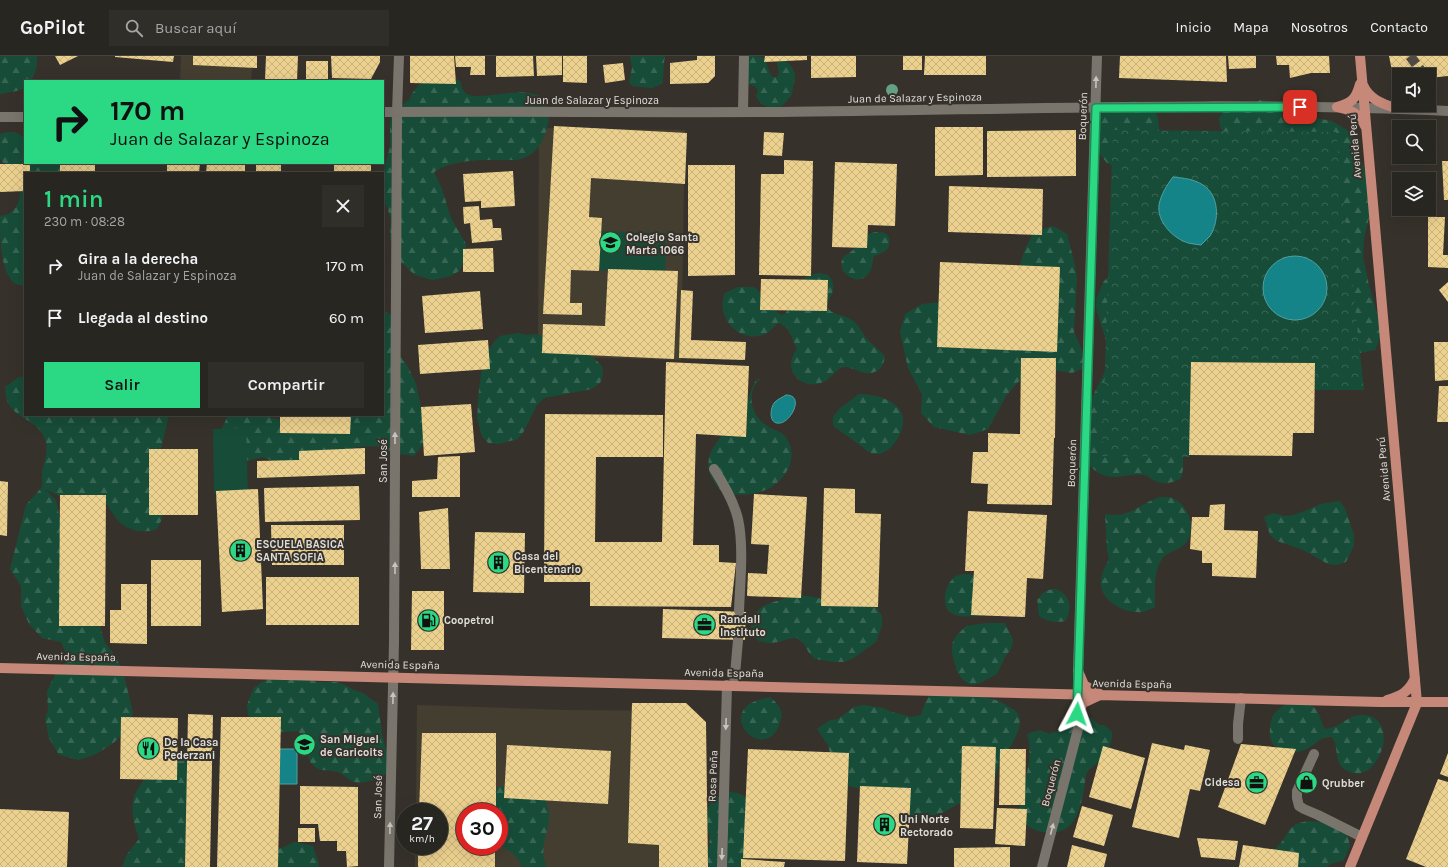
<!DOCTYPE html>
<html lang="es">
<meta charset="utf-8">
<style>
body{margin:0;font-family:Karla,sans-serif;background:#302e29;color:#f1f3f6;height:100vh;display:flex;flex-direction:column;font-size:15px;white-space:nowrap}
*{box-sizing:border-box;margin:0}
p{font-size:13px;color:#a5a5a5}
.icon{flex:none;width:22px;height:22px;fill:none;stroke:currentColor;stroke-width:2;stroke-linecap:round;stroke-linejoin:round}
.map{position:relative;flex:1;overflow:hidden}
.sheet{position:absolute;left:24px;top:116px;width:360px;height:244px;display:flex;flex-direction:column;background:#282620;border-radius:0px;box-shadow:0 4px 16px #0002,0 0 0 1px #44433e}
.sheet>*{flex:none}
.top-card{position:absolute;left:24px;top:24px;width:360px;height:84px;border-radius:0px;box-shadow:0 4px 16px #0002,0 0 0 1px #44433e;background:#2bd884;color:#111;overflow:hidden}
.tools{position:absolute;left:1392px;top:12px;display:grid;gap:8px}
.tools a{display:grid;place-items:center;width:44px;height:44px;border-radius:0px;background:#282620;box-shadow:0 4px 16px #0002,0 0 0 1px #44433e;font-size:20px}
.speed{position:absolute;left:396px;top:747px;display:flex;gap:8px;font-size:20px;font-weight:700;text-align:center}
.speed>*{display:grid;place-content:center;width:52px;height:52px;border-radius:50%;background:#282620;box-shadow:0 4px 16px #0002,0 0 0 1px #44433e;line-height:1}
.speed small{font-size:10px;font-weight:400}
.speed .limit{border:6px solid #d22;background:#fff;color:#111}
.pin{position:absolute;display:grid;place-items:center;width:34px;height:34px;color:#fff;margin:-17px;border-radius:8px;box-shadow:0 2px 6px #0006}
.me{position:absolute;width:44px;margin:-22px;rotate:4deg;stroke-linejoin:round;filter:drop-shadow(0 0 3px #0008)}
.turn{display:flex;align-items:center;gap:14px;height:84px;padding:0 20px;font-size:18px}
.turn .icon{width:52px;height:52px;stroke-width:2.5}
.turn b{display:block;font-size:28px;line-height:34px}
.round{display:grid;place-items:center;flex:none;width:42px;height:42px;border-radius:0px;background:#302e29}
.head{display:flex;align-items:center;justify-content:space-between;height:68px;padding:0 20px}
h1{font-size:24px;font-weight:600;line-height:30px;color:#2bd884}
.primary-button{display:flex;gap:8px;margin-top:auto;padding:8px 20px}
.primary-button a{flex:1;height:46px;border-radius:0px;background:#2bd884;color:#111;font-size:16px;font-weight:600;line-height:46px;text-align:center}
.primary-button a+a{background:#302e29;color:#f1f3f6}
ul{padding:0;list-style:none}
li{display:flex;align-items:center;gap:12px;height:52px;padding:0 20px}
li div{flex:1}
li b{display:block;font-size:15px}
li em{font-style:normal}
header{display:flex;align-items:center;gap:24px;box-sizing:border-box;height:56px;padding:0 20px;background:#282620;border-bottom:1px solid #44433e}
header strong{font-size:19px}
nav{display:flex;gap:22px;margin-inline-start:auto;font-size:14px}
.search{width:280px;height:36px;background:#302e29;display:flex;align-items:center;gap:10px;box-sizing:border-box;padding:0 14px;border-radius:0px;color:#a5a5a5;font-size:15px}
.map>svg:first-child{display:block}
</style>
<header>
<strong>GoPilot</strong>
<div class="search"><svg class="icon" aria-label="search" viewBox="0 0 24 24"><circle cx="10" cy="10" r="6"/><path d="M15 15l6 6"/></svg>Buscar aquí</div>
<nav><a>Inicio</a><a>Mapa</a><a>Nosotros</a><a>Contacto</a></nav>
</header>
<div class="map">
<svg width="1448" height="811" viewBox="0 0 1448 811">
<defs>
<pattern id="forest-firs" width="22" height="20" patternUnits="userSpaceOnUse"><rect width="22" height="20" fill="#174d38"/><path d="M5 1l3.5 6h-7zM16 11l3.5 6h-7z" fill="#386654"/></pattern>
<pattern id="park-crowns" width="20" height="18" patternUnits="userSpaceOnUse"><rect width="20" height="18" fill="#174d38"/><path d="M2 6a3 3 0 1 1 6 0M12 15a3 3 0 1 1 6 0" fill="none" stroke="#386654"/></pattern>
<pattern id="building-cross-hatch" width="8" height="8" patternUnits="userSpaceOnUse"><rect width="8" height="8" fill="#ecd08d"/><path d="M0 0l8 8M0 8l8-8" fill="none" stroke="#cab47e"/></pattern>
</defs>
<rect width="100%" height="100%" fill="#36322b"/>
<path fill="#443e31" fill-rule="evenodd" d="M181,0H253L251,25H180Z
M539,72L685,74L681,304L538,300Z
M417,649L566,654L697,655L694,811H415V790H439V756H416ZM465,756H499V790H465Z"/>
<path fill="url(#forest-firs)" d="M0,0H37C38,9 35,18 31,25H25V32L17,35L0,38Z
M630,0H665C663,9 664,18 662,28L652,32L632,30L629,26L632,12Z
M747,0C773,0 762,4 772,21H777L779,17L777,7L781,5H786C800,17 794,25 791,41C787,43 787,45 784,48C778,54 767,52 761,48L756,40L758,35L756,31L749,28L747,23Z
M451,20L460,25C461,31 463,36 469,39C472,40 476,40 479,40C496,40 539,28 547,48C551,59 548,71 544,81C540,90 535,97 526,101C519,105 507,104 499,104C477,104 453,104 434,116L442,133L451,162L466,188V197L464,207L459,215L451,220L433,224L415,219L402,207L392,191L390,182L391,163L383,140V117L390,91V63L394,55L410,43L411,39L423,23Z
M1260,44L1269,45L1283,59L1303,60L1332,65L1347,74L1352,82L1363,109L1366,118L1371,154L1364,182L1363,201L1369,229L1377,257L1381,276L1379,285L1375,294L1356,298L1231,87L1220,71L1219,62L1224,55H1244Z
M1135,45C1155,49 1160,58 1159,79L1116,111L1107,107L1095,92V67L1108,51L1116,48Z
M8,76L17,77L25,82V107H73L74,117H25V230C21,229 16,229 13,226C0,213 0,180 0,160C16,158 18,149 21,134L6,110L0,103V78Z
M1053,170L1067,178L1074,205L1077,222L1074,276L1089,310L1072,317L1054,314L1035,316L1018,326L1006,340L988,373L970,379L934,371L921,357L922,338L908,312L900,276L905,258L922,248L942,246L1019,212L1025,193L1034,175Z
M876,176C879,176 883,176 886,178C892,182 890,192 885,195C881,198 877,198 873,201C872,238 836,222 842,204C844,198 849,198 853,194C861,186 863,178 876,176Z
M1118,212L1206,313L1183,384V413L1181,422C1173,427 1165,429 1155,425C1151,423 1149,420 1144,419C1120,417 1108,430 1087,407V352L1104,317L1107,308V288L1096,252V243L1104,225Z
M819,217L828,219C838,230 832,238 826,249C831,260 843,258 852,264C859,268 862,278 868,284C872,289 879,294 884,299C885,303 884,306 882,310C870,326 855,310 844,311C837,312 832,321 827,324C819,330 806,330 798,323C794,319 792,316 791,310C791,303 793,298 797,293C792,283 790,270 778,267C773,271 769,277 763,279C738,287 715,260 725,237L738,231H753L757,233L773,253L781,259L785,258C799,239 791,221 819,217Z
M383,254C403,265 401,276 397,296L408,311L416,328L424,365L426,384L414,400L395,397L377,390L357,391L299,406L280,407L262,401L241,406L220,377L228,359H260L281,364L341,359H383Z
M518,277L526,279L535,278L545,280L587,298L595,303L602,310L603,319L600,327L592,333L544,342L537,349L524,375L518,383L498,388L488,387L482,380L477,362L479,333L483,304L493,287L500,280Z
M19,321H25V359H169L157,409L163,456L161,465L157,473C143,478 126,475 116,462C112,457 109,451 105,446L59,440L45,433L56,444L64,482L83,515L105,587L117,602L124,619L133,657L127,675L112,688L96,698L79,704L59,699L49,682L45,663L48,654L47,635L56,617L69,603L61,586L42,582L29,568L21,550V530L10,513L26,449L42,431C42,426 42,420 42,416C45,404 50,391 43,379C36,365 16,361 9,349C6,344 6,337 5,331Z
M761,322C748,333 749,352 760,364C766,371 777,374 784,379C802,400 785,427 763,435C751,440 736,439 723,437C690,403 720,385 741,356C747,348 750,337 754,328L756,324Z
M859,338C873,338 896,343 902,358C908,373 889,404 871,397C868,396 864,392 861,390C852,383 843,377 833,370V361L839,353Z
M1160,441C1163,441 1166,441 1169,441C1188,445 1198,474 1185,488C1178,495 1167,495 1162,503C1153,515 1155,537 1155,551C1149,554 1143,557 1137,556C1123,556 1103,545 1101,530C1100,520 1105,511 1109,503L1107,494L1105,458C1129,463 1139,448 1160,441Z
M1339,445L1345,452L1354,479V489L1346,506L1337,509L1328,508L1303,494L1277,485L1270,479L1264,461L1273,457L1284,460L1294,459L1312,452L1320,448Z
M965,518L974,519L984,553L979,560C970,560 958,562 951,557C940,549 945,527 956,520C958,519 962,518 965,518Z
M1056,533C1071,540 1072,550 1066,565C1055,567 1049,566 1039,560L1037,542L1039,543C1043,534 1047,534 1056,533Z
M799,539L819,542L839,548L868,549L877,552L882,560V569L876,586L852,603L843,606H834L815,603L809,597L804,588L797,582C787,582 779,587 770,587C744,587 747,557 766,549C776,544 789,542 799,539Z
M987,567H1005L1013,584L1011,593L1005,601L997,618L980,627L971,629L963,624L957,616L952,597V588L956,580L966,570Z
M298,617L316,626H336L345,629L354,634L363,637L378,648L382,678L389,706V716C380,722 366,728 354,726C348,724 344,718 338,716C329,713 319,717 312,708C305,701 308,689 304,682C303,679 299,677 298,675L270,677L253,667L248,659L247,649L250,641L254,632L262,626L280,619Z
M942,630H951L980,640L999,645L1016,655L1020,663L1019,673L1011,690L1004,697L1000,705L992,732L985,739L958,748L942,757L924,762H915L905,759L867,735L849,730L840,725L832,707L828,689L817,673L828,665L838,663L854,651L863,649L883,652L892,656L911,661L921,659C926,645 927,637 942,630Z
M770,641C778,648 785,655 780,667C767,705 726,668 747,650C752,645 763,643 770,641Z
M1288,647C1303,648 1314,644 1320,661C1321,665 1322,669 1325,673C1327,672 1331,672 1334,671C1344,667 1351,658 1364,659C1404,662 1376,738 1343,712C1334,704 1339,690 1332,681C1319,681 1319,686 1310,691C1301,697 1290,698 1281,694C1268,689 1269,676 1271,665C1273,656 1281,651 1288,647Z
M1083,662H1092L1099,669H1104L1112,676C1112,691 1107,698 1096,708C1094,710 1089,713 1087,716C1085,721 1085,729 1084,734C1078,763 1071,782 1038,775C1031,773 1024,768 1022,762C1014,744 1028,722 1029,705C1030,695 1030,686 1027,678L1040,674L1049,678L1058,675L1064,667L1073,663Z
M179,702L189,703L188,811H122L127,798L139,783C135,771 131,759 133,747C135,726 161,706 179,702Z
M516,727L542,738C545,743 548,749 549,756C551,775 537,790 547,811H521C520,800 507,794 499,788V756H486L497,732Z
M725,736C731,736 739,736 744,740C754,747 746,799 743,811H705L710,783L706,764V755L711,747Z
M1309,765L1329,767L1345,777L1348,781L1350,790L1344,804L1331,808L1326,811H1285L1276,797V792C1292,778 1284,768 1309,765Z
M295,786L313,790L319,808L318,811H266L268,798Z"/>
<path fill="url(#park-crowns)" d="M1113,74L1336,76L1364,334H1315V307L1191,306L1190,401L1102,400Z"/>
<path fill="#174d38" d="M596,175L666,177L665,216L595,214Z
M246,372L248,437H214L213,373Z"/>
<path fill="#148488" stroke="#519fa0" d="M1173,121C1183,122 1194,123 1203,129C1219,139 1220,164 1210,180C1207,183 1204,186 1201,189C1195,188 1189,188 1183,185C1170,179 1157,164 1159,149C1161,138 1167,129 1173,121Z
M1263 232a32 32 0 1 1 64 0a32 32 0 1 1-64 0Z
M786,339C805,339 791,366 780,367C768,369 770,351 775,346C778,343 783,341 786,339Z
M277,693H297V728H276Z"/>
<path fill="url(#building-cross-hatch)" d="M55,0H78L60,9Z
M115,0H174L173,6L115,1Z
M193,0H257V12L193,9Z
M266,0H298L297,25L265,24Z
M331,0H380V6L371,23L332,22Z
M410,0H454L456,28L410,27Z
M455,0H485V19H470L471,11H456Z
M496,0H533L534,20L496,21Z
M536,0H562V19L537,20Z
M563,0H587V27L563,26Z
M697,0H715V20L708,27L670,28V7L697,4Z
M765,0H807V4L764,6Z
M811,0H856V21L811,22Z
M903,0H922V14H903Z
M925,0H986V19H924Z
M1120,0H1226L1227,26L1119,22Z
M1228,0H1256V12L1229,13Z
M1276,0H1329L1330,17H1311L1290,22L1289,9H1277Z
M1389,0H1448V20L1429,22V19H1399V25H1394Z
M306,5H328V24H306Z
M623,7L625,24L605,27L603,9Z
M554,70L687,77L685,128L591,122L589,161L602,162L599,215L571,214L570,247H582V259L543,258Z
M935,71H983V119L935,120Z
M1076,74V120L987,121V75Z
M764,76L784,77L782,100L763,99Z
M784,104L813,105L811,220L759,219L761,118H784Z
M1442,105H1448V144H1444Z
M835,106L897,108L895,170L868,169L867,192L832,191Z
M60,107H95V117H60Z
M167,107H200L199,117H167Z
M207,107H245V117H206Z
M256,107H281V117H256Z
M334,107H371V117H334Z
M0,108H30V117H25V135L0,136Z
M688,109H735V219L688,220Z
M513,115L515,150L481,152V145L465,146L463,118Z
M949,130L1043,133L1042,179L948,176Z
M479,150L480,164L492,163L493,172H501L502,184L472,187L470,167L464,168L463,151Z
M1428,161H1445L1443,199H1448V212L1428,211Z
M493,192L494,216H463V193Z
M940,206L1060,211L1057,296L937,291Z
M608,213L678,215L674,303L542,297L543,268L605,270Z
M761,223L828,224L827,255L760,254Z
M1448,226V246L1439,234Z
M681,234L693,235L691,284L746,286L745,304L679,302Z
M480,235L483,273L425,277L422,240Z
M488,284L490,313L420,318L418,289Z
M1434,286H1448V324L1435,325Z
M1021,302H1056L1055,382H1054L1052,449L987,448L988,428L971,427L973,396H988V377L1020,378Z
M666,306L749,310L746,381L696,378L693,489H719V506L736,507L731,551L590,550V526H544L545,358L663,359V401H596L595,486H662Z
M1191,306L1315,307L1314,377H1293L1292,400L1189,399Z
M1439,330H1448V366H1437Z
M471,348L475,396L424,400L421,351Z
M280,359H351L350,378L280,377Z
M365,392V418L257,422V405L299,404V395Z
M149,393H198V459H149Z
M460,400V441H412V425L437,423L438,401Z
M0,425L8,426L7,480L0,479Z
M359,430L360,464L265,466L264,432Z
M824,432L855,433V457L881,458L878,551L821,550Z
M258,433L263,553L222,556L216,435Z
M754,438L807,441L801,542L747,540L748,517L767,518L769,489L751,488Z
M60,439H106L105,570H59Z
M1225,448L1224,474L1258,475L1256,522L1212,520V507H1202V495L1190,493L1192,461H1209L1210,449Z
M448,452L450,513H421L419,456Z
M968,455L1047,459L1043,523L1027,522L1025,561L971,559L974,515H965Z
M271,469H344V509H272Z
M475,476L525,477L524,537L473,536Z
M151,504H201V570H151Z
M266,521H359V569H266Z
M121,528H147V588L110,587V554H121Z
M412,535H444V594H411Z
M663,553L746,556L745,584L662,582Z
M632,647H686L706,666L708,811H659V789L628,787Z
M188,658L213,659L210,811H185Z
M121,661L178,662L177,724L120,723Z
M221,661H281L278,811H217Z
M422,677H496V756H465V790H495V811H418V790H439V756H419Z
M1152,687L1184,694L1185,689L1210,694L1200,735L1190,733L1179,782L1132,771Z
M1241,688L1296,693L1265,769L1218,751Z
M507,689L611,695L608,748L504,742Z
M962,690L996,691L993,773L960,772Z
M1103,690L1145,702L1131,753L1089,741Z
M748,693L849,697L845,805L743,802Z
M1000,693H1026L1025,749H999Z
M1448,697V721L1440,718Z
M1438,723L1448,726V811H1426L1406,803Z
M300,730L358,731V810L347,811L346,795H337V785H320L318,768H300Z
M860,730L911,732L907,808L857,806Z
M1082,750L1113,759L1104,790L1073,781Z
M997,752L1027,753L1025,790L995,788Z
M0,753L69,756L67,811H0Z
M298,772H315V786H298Z
M1197,782L1238,785L1235,804L1201,801Z
M1072,789L1107,798L1104,811H1067Z
M1243,789L1299,797L1298,811H1239Z
M1010,791V811H954V792Z
M741,803L785,806L784,811H741Z"/>
<g fill="none" stroke-linecap="round" stroke-linejoin="round">
<path stroke="#504c45" stroke-width="10" stroke-dasharray="10 5" stroke-linecap="butt" d="M1410,0L1424,19
M738,584L739,555"/>
<path stroke="#79756d" stroke-width="10" d="M743,55L744,0
M383,56C515,55 647,57 779,56C1002,54 1225,45 1448,55
M0,61H25
M714,413C723,427 734,446 738,463C744,490 740,527 739,555
M734,630L738,584
M1238,683V668L1241,642
M1314,698L1297,735V742L1299,750L1304,753L1318,759L1362,781
M389,811L394,586L397,56L399,0
M722,811L727,629
M1042,811L1078,673V615L1097,0"/>
<path stroke="#c68979" stroke-width="10" d="M1363,29C1369,43 1382,48 1396,52
M1337,51C1352,47 1356,43 1360,28
M1337,51C1350,54 1360,57 1365,70
M0,612L1380,646H1448
M1078,615L1084,629L1100,638
M1387,644C1401,640 1409,636 1415,622
M1077,658L1083,647L1098,640
M1350,811L1417,647L1360,0"/>
</g>
<circle fill="#66a082" cx="892" cy="34" r="6"/>
<defs><path id="oneway-solid" d="M-6-.8H1V-3.2L6.5 0L1 3.2V.8H-6Z"/></defs>
<g fill="#c6c4be">
<use href="#oneway-solid" transform="translate(1096 26) rotate(-89)"/>
<use href="#oneway-solid" transform="translate(395 382) rotate(-90)"/>
<use href="#oneway-solid" transform="translate(395 512) rotate(-90)"/>
<use href="#oneway-solid" transform="translate(393 642) rotate(-89)"/>
<use href="#oneway-solid" transform="translate(726 668) rotate(92)"/>
<use href="#oneway-solid" transform="translate(390 772) rotate(-89)"/>
<use href="#oneway-solid" transform="translate(1052 773) rotate(-75)"/>
<use href="#oneway-solid" transform="translate(722 798) rotate(92)"/>
</g>
<g fill="none" stroke-linecap="round" stroke-linejoin="round">
<defs>
<path id="route" d="M1077,658L1096,52L1300,51"/>
</defs>
<use href="#route" stroke="#1c8c56" stroke-width="10"/>
<use href="#route" stroke="#2bd884" stroke-width="7"/>
</g>
<defs>
<symbol id="school-disc" viewBox="-11 -11 22 22"><circle r="9.5" fill="#2bd884" stroke="#36322b"/><path d="M0-5L7-2L0 1L-7-2ZM-4 1L0 2.5L4 1V4Q0 6-4 4Z" fill="#111"/></symbol>
<symbol id="building-disc" viewBox="-11 -11 22 22"><circle r="9.5" fill="#2bd884" stroke="#36322b"/><path d="M-4-6H4V6H1V3H-1V6H-4ZM-2.5-4.3h1.7v1.8h-1.7ZM.8-4.3h1.7v1.8H.8ZM-2.5-1h1.7V.8h-1.7ZM.8-1h1.7V.8H.8Z" fill="#111"/></symbol>
<symbol id="fuel-disc" viewBox="-11 -11 22 22"><circle r="9.5" fill="#2bd884" stroke="#36322b"/><path d="M-5.5-6h7V0h2V4h1.3V-2.5L3-4.5l.8-.8L6-3V5H2.5V1h-1V6h-7ZM-4.2-4.7v3.2H.2V-4.7Z" fill="#111"/></symbol>
<symbol id="office-disc" viewBox="-11 -11 22 22"><circle r="9.5" fill="#2bd884" stroke="#36322b"/><path d="M-6-3h4V-5.5h4V-3h4V5H-6ZM-1-4.5V-3h2v-1.5ZM-6 0V1H6V0Z" fill="#111"/></symbol>
<symbol id="restaurant-disc" viewBox="-11 -11 22 22"><circle r="9.5" fill="#2bd884" stroke="#36322b"/><path d="M-5-6h1v4h1v-4h1v4h1v-4h1v5L-1.5 .5V6h-2V.5L-5-1ZM5-6V6H3V1.5H1.5Q1.5-4 5-6Z" fill="#111"/></symbol>
<symbol id="shop-disc" viewBox="-11 -11 22 22"><circle r="9.5" fill="#2bd884" stroke="#36322b"/><path d="M-5-2.5h2.3a2.7 3.5 0 0 1 5.4 0H5L5.5 6h-11ZM-1.5-2.5h3a1.5 2.3 0 0 0-3 0Z" fill="#111"/></symbol>
</defs>
<g fill-rule="evenodd">
<use href="#school-disc" x="598" y="174" width="25" height="25"/>
<use href="#building-disc" x="228" y="482" width="25" height="25"/>
<use href="#building-disc" x="486" y="494" width="25" height="25"/>
<use href="#fuel-disc" x="416" y="552" width="25" height="25"/>
<use href="#office-disc" x="692" y="556" width="25" height="25"/>
<use href="#school-disc" x="292" y="676" width="25" height="25"/>
<use href="#restaurant-disc" x="136" y="680" width="25" height="25"/>
<use href="#office-disc" x="1244" y="714" width="25" height="25"/>
<use href="#shop-disc" x="1294" y="714" width="25" height="25"/>
<use href="#building-disc" x="872" y="756" width="25" height="25"/>
</g>
<g text-anchor="middle" dominant-baseline="central" stroke-width="4" stroke-linejoin="round" paint-order="stroke">
<g font-size="11" fill="#e0ded9" stroke="#36322b">
<text transform="translate(915 42) rotate(-1)">Juan de Salazar y Espinoza</text>
<text x="592" y="44">Juan de Salazar y Espinoza</text>
<text transform="translate(1083 60) rotate(-88)">Boquerón</text>
<text transform="translate(1355 90) rotate(-95)">Avenida Perú</text>
<text transform="translate(383 405) rotate(-90)">San José</text>
<text transform="translate(1072 407) rotate(-88)">Boquerón</text>
<text transform="translate(1384 413) rotate(-95)">Avenida Perú</text>
<text transform="translate(76 601) rotate(1)">Avenida España</text>
<text transform="translate(400 609) rotate(1)">Avenida España</text>
<text transform="translate(724 617) rotate(1)">Avenida España</text>
<text transform="translate(1132 628) rotate(1)">Avenida España</text>
<text transform="translate(713 720) rotate(-88)">Rosa Peña</text>
<text transform="translate(1051 727) rotate(-75)">Boquerón</text>
<text transform="translate(378 741) rotate(-89)">San José</text>
</g>
<g font-size="11" font-weight="bold" fill="#e0ded9" stroke="#36322b" text-anchor="start">
<text x="626" y="181">Colegio Santa<tspan x="626" dy="13">Marta 1066</tspan></text>
<text x="256" y="488">ESCUELA BASICA<tspan x="256" dy="13">SANTA SOFIA</tspan></text>
<text x="514" y="500">Casa del<tspan x="514" dy="13">Bicentenario</tspan></text>
<text x="720" y="563">Randall<tspan x="720" dy="13">Instituto</tspan></text>
<text x="444" y="564">Coopetrol</text>
<text x="320" y="683">San Miguel<tspan x="320" dy="13">de Garicoits</tspan></text>
<text x="164" y="686">De la Casa<tspan x="164" dy="13">Pederzani</tspan></text>
<text x="1240" y="726" text-anchor="end">Cidesa</text>
<text x="1322" y="727">Qrubber</text>
<text x="900" y="763">Uni Norte<tspan x="900" dy="13">Rectorado</tspan></text>
</g>
</g>
</svg>
<div class="tools">
<a><svg class="icon" aria-label="sound" viewBox="0 0 24 24"><path d="M4 9h4l5-4v14l-5-4H4zM17 9q2 3 0 6"/></svg></a>
<a><svg class="icon" aria-label="search" viewBox="0 0 24 24"><circle cx="10" cy="10" r="6"/><path d="M15 15l6 6"/></svg></a>
<a><svg class="icon" aria-label="layers" viewBox="0 0 24 24"><path d="M12 4l9 5-9 5-9-5zM3 14l9 5 9-5"/></svg></a>
</div>
<div class="speed"><div>27<small>km/h</small></div><div class="limit">30</div></div>
<div class="pin" style="left:1300px;top:51px;background:#d93025"><svg class="icon" aria-label="arrive" viewBox="0 0 24 24"><path d="M6 21V4h12l-3 4 3 4H6"/></svg></div>
<svg class="me" style="left:1077px;top:658px" viewBox="-20 -20 40 40"><path d="M0-17L14 15 0 8-14 15z" fill="#2bd884" stroke="#fff" stroke-width="4"/></svg>
<div class="top-card">
<div class="turn"><svg class="icon" aria-label="right" viewBox="0 0 24 24"><path d="M7 20v-9h11M14 6l5 5-5 5"/></svg><div><b>170 m</b>Juan de Salazar y Espinoza</div></div>
</div>
<section class="sheet">
<div class="head"><div><h1>1 min</h1><p>230 m · 08:28</p></div><a class="round"><svg class="icon" aria-label="close" viewBox="0 0 24 24"><path d="M6 6l12 12M18 6L6 18"/></svg></a></div>
<ul>
<li><svg class="icon" aria-label="right" viewBox="0 0 24 24"><path d="M7 20v-9h11M14 6l5 5-5 5"/></svg><div><b>Gira a la derecha</b><p>Juan de Salazar y Espinoza</p></div><em>170 m</em></li>
<li><svg class="icon" aria-label="arrive" viewBox="0 0 24 24"><path d="M6 21V4h12l-3 4 3 4H6"/></svg><div><b>Llegada al destino</b></div><em>60 m</em></li>
</ul>
<div class="primary-button"><a>Salir</a><a>Compartir</a></div>
</section>
</div>
